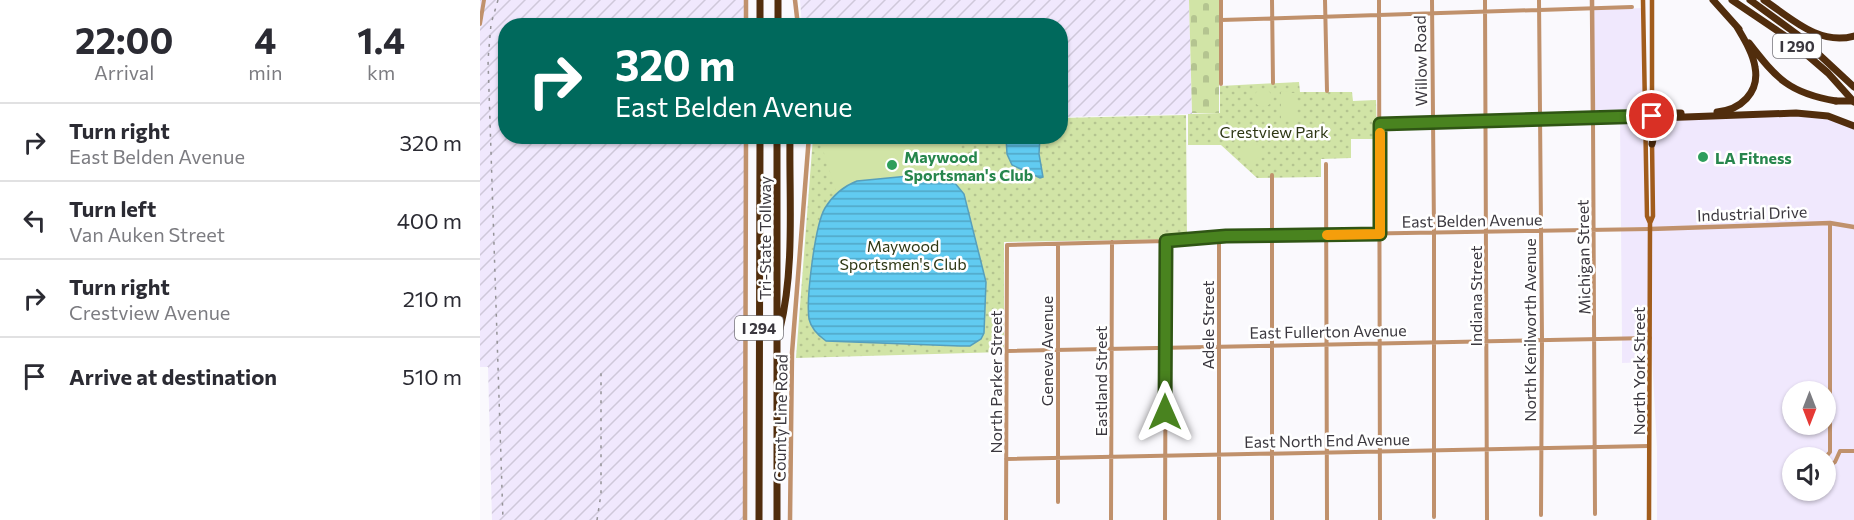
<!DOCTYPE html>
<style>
body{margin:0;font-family:Commissioner,sans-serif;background:#f7f7f7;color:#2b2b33;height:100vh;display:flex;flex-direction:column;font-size:22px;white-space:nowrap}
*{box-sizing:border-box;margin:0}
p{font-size:20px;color:#7c7c81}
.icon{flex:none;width:33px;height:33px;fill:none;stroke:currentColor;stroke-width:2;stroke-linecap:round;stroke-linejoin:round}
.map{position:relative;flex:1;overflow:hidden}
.side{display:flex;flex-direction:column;background:#fff;width:480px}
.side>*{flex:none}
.hud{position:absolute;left:18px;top:18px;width:570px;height:126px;border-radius:24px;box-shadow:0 2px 4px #0004;background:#00695c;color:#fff;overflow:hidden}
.needle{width:39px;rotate:180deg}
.tools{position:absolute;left:1302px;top:381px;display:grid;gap:12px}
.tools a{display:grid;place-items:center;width:54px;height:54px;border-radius:50%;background:#fff;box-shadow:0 2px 4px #0004;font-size:30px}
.pin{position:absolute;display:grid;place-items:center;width:51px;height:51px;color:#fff;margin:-26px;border:3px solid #fff;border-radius:50%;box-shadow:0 2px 6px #0007}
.me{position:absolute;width:66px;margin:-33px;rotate:0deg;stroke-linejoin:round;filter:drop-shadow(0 0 4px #0008)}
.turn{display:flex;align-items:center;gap:21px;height:126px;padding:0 18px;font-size:27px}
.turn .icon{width:78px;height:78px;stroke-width:2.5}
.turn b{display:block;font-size:42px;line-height:51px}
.eta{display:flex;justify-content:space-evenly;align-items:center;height:102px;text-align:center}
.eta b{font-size:36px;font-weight:700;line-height:42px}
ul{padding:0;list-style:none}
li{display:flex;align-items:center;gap:18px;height:78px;padding:0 18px;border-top:2px solid #e1e1e2}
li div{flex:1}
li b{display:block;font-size:22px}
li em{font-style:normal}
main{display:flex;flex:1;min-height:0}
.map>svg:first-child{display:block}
</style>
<main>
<section class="side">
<div class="eta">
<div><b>22:00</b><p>Arrival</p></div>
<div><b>4</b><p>min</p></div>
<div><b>1.4</b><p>km</p></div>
</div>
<ul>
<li><svg class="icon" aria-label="right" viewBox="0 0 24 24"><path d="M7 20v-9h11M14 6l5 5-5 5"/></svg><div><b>Turn right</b><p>East Belden Avenue</p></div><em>320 m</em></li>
<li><svg class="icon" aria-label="left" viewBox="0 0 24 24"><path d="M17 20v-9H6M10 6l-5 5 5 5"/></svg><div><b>Turn left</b><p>Van Auken Street</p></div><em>400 m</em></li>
<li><svg class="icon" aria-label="right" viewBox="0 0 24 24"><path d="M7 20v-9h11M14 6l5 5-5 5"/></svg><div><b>Turn right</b><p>Crestview Avenue</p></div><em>210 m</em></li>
<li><svg class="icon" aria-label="arrive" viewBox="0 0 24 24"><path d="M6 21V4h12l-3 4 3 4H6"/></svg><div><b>Arrive at destination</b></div><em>510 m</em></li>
</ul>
</section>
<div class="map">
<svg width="1374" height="520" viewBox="0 0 1374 520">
<defs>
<pattern id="industrial-furrows" width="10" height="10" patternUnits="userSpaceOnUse" patternTransform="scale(1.5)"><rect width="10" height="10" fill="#f0e8fd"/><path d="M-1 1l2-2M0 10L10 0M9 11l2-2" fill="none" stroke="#cfc8da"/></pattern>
<pattern id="cemetery-stones" width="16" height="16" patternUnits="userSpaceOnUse" patternTransform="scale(1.5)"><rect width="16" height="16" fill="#d1e4a6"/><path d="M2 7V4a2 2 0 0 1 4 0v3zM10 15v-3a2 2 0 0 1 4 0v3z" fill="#b4c490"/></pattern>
<pattern id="park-dots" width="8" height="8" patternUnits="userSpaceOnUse" patternTransform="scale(1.5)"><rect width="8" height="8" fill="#d1e4a6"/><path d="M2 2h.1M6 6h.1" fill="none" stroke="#b4c490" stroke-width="1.8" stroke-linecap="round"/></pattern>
<pattern id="water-rules" width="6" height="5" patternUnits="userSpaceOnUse" patternTransform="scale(1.5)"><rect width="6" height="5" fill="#61cbf1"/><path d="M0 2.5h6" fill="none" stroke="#51a6c5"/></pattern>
</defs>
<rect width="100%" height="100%" fill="#faf9fd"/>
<path fill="#f0e8fd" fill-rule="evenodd" d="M1164,8L1166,115L1115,117L1113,10Z
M1313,116L1336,117L1359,121L1374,128V520H1177V447L1171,340L1170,121ZM1312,392H1346V424H1312ZM1312,458H1346V490H1312Z
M1167,118L1169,227H1141L1140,119Z
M1141,229L1169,230V337H1142Z
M1169,339V362L1142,363V340Z"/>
<path fill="url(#industrial-furrows)" d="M0,0H266V25L26,26V136L266,137L265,520H12L8,367H0Z
M320,0H709L712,114L581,117L580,26L322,25Z"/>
<path fill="url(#cemetery-stones)" d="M709,0H739V113H712Z"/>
<path fill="url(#park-dots)" d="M819,82L820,92H872L873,101L896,100L897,139H871V158L841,159V177L777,178L741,145H708V114L740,113V86Z
M706,115L707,239L524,242V352L316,358L333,137L580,136L581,118Z"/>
<path fill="#d1e4a6" d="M774 98a9 9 0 1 1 18 0a9 9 0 1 1-18 0Z
M808,91V93H816V121H801V92Z
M368,136L445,137L473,144L481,157L469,176L460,173L377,181L368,185L357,194L343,150L353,138Z
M774,142L780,147L781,156L770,162L766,161L761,149L768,143Z"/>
<path fill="url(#water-rules)" stroke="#569fbc" stroke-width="1.5" d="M526,137H560L559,154L563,177L560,178L532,165L527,154Z
M460,173L469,176L484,194L506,282L504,333L501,339L490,346H480L346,341C339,336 331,328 329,319C326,298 335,225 345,208C353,195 364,186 377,181Z"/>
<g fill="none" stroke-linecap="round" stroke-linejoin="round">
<path stroke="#c0916c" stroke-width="4" d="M741,0V84
M792,0L793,83
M845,0L847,91
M899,0L900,520
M952,0L954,232V517
M1005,0L1007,520
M1059,0L1062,339L1061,515
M741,20L1152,7
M0,24L4,0
M900,124L1113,119L1115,514
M846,164L847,520
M792,175V520
M527,351L1170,338
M1345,458L1350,452V223
M526,459L1169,446
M1346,459L1350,465L1355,462L1360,451H1374
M578,502V244
M526,520L527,245L686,241L746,236L1170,229
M631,520L632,242
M685,520L686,241
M739,520V238"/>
<path stroke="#c0916c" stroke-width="4.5" d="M315,0L318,26
M1112,0L1113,119L1172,116
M266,26V0
M1170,229L1350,223L1374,227
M265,520L266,136
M310,520L312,353L329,136"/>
<path stroke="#a15c1c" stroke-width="4.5" d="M1163,0L1167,216L1170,223
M1172,0V134
M1169,520L1170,223L1173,216L1172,142"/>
<path stroke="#512d0d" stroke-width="7" d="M1233,0L1259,29
M1252,0L1305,36L1348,73L1374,102
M1270,0L1318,35L1374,87
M1284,0C1311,18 1339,46 1374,36
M280,26V0
M298,26V0
M1269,43C1297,79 1309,93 1356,101
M1171,103L1183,113
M1237,112C1260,110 1280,93 1275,67C1273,53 1264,39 1257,27
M1172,116L1178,118L1316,113L1348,116L1374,126
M1175,116L1183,113H1201
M1172,144L1176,126L1185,118
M300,329C315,267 309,200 310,136
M279,520L280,136
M297,520V136"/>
<path stroke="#949297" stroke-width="1.5" stroke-dasharray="3 6" stroke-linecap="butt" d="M18,0L11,24L8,60L23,520
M117,520L121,494V369"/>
<path stroke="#512d0d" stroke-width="7" d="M1356,101H1374"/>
</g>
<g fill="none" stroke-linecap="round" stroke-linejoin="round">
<defs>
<path id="route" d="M685,412L686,241L746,236L900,234V124L1172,116"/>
</defs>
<use href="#route" stroke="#2f5514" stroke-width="15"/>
<use href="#route" stroke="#49831f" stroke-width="10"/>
<path stroke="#f59e0b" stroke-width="10" d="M847,235L900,234V133"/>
</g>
<g fill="#2e9e5b" stroke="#fff" stroke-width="2">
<circle cx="1223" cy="157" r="6"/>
<circle cx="412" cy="165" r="6"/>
</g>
<g text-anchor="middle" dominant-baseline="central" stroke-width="5" stroke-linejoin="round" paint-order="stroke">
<g fill="#fff" stroke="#767479" stroke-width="1.5">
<rect x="1293" y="34" width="48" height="24" rx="4.5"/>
<rect x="255" y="316" width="48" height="24" rx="4.5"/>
</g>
<g font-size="15" font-weight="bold" fill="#3b383f">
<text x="1317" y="46">I 290</text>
<text x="279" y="328">I 294</text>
</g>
<g font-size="16" fill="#3b383f" stroke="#fff">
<text transform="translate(940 61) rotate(-91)">Willow Road</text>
<text transform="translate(1272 213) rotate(-2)">Industrial Drive</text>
<text transform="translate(992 220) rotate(-1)">East Belden Avenue</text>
<text transform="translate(284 238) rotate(-90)">Tri-State Tollway</text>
<text transform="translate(1103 257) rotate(-91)">Michigan Street</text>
<text transform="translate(995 296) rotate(-90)">Indiana Street</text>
<text transform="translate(727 325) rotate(-90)">Adele Street</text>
<text transform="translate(1049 330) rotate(-90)">North Kenilworth Avenue</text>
<text transform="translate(848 331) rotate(-1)">East Fullerton Avenue</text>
<text transform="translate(566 351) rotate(-90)">Geneva Avenue</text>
<text transform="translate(1158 371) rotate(-90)">North York Street</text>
<text transform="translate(620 381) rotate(-90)">Eastland Street</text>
<text transform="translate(515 382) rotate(-90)">North Parker Street</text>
<text transform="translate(300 418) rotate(-89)">County Line Road</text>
<text transform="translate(847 440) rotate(-1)">East North End Avenue</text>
</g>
<g font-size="16" fill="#2e3714" stroke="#fff">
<text x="794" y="131">Crestview Park</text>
<text x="423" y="245">Maywood<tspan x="423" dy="18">Sportsmen's Club</tspan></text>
</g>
<g font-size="16" font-weight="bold" fill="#27864d" stroke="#fff" text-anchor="start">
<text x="424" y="156">Maywood<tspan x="424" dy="18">Sportsman's Club</tspan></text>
<text x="1235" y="157">LA Fitness</text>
</g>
</g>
</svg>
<div class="tools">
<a><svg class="needle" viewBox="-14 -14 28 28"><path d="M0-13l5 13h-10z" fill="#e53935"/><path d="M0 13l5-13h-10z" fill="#7c7c81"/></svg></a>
<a><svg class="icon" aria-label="sound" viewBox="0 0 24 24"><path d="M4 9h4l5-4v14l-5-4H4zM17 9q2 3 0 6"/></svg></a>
</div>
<div class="pin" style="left:1172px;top:116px;background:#d93025"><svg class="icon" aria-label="arrive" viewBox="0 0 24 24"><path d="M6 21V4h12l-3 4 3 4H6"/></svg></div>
<svg class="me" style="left:685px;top:412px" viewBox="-20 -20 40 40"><path d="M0-17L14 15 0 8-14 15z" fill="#49831f" stroke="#fff" stroke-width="4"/></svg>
<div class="hud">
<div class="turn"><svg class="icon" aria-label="right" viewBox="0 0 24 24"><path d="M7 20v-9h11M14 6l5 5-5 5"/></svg><div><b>320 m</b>East Belden Avenue</div></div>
</div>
</div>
</main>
